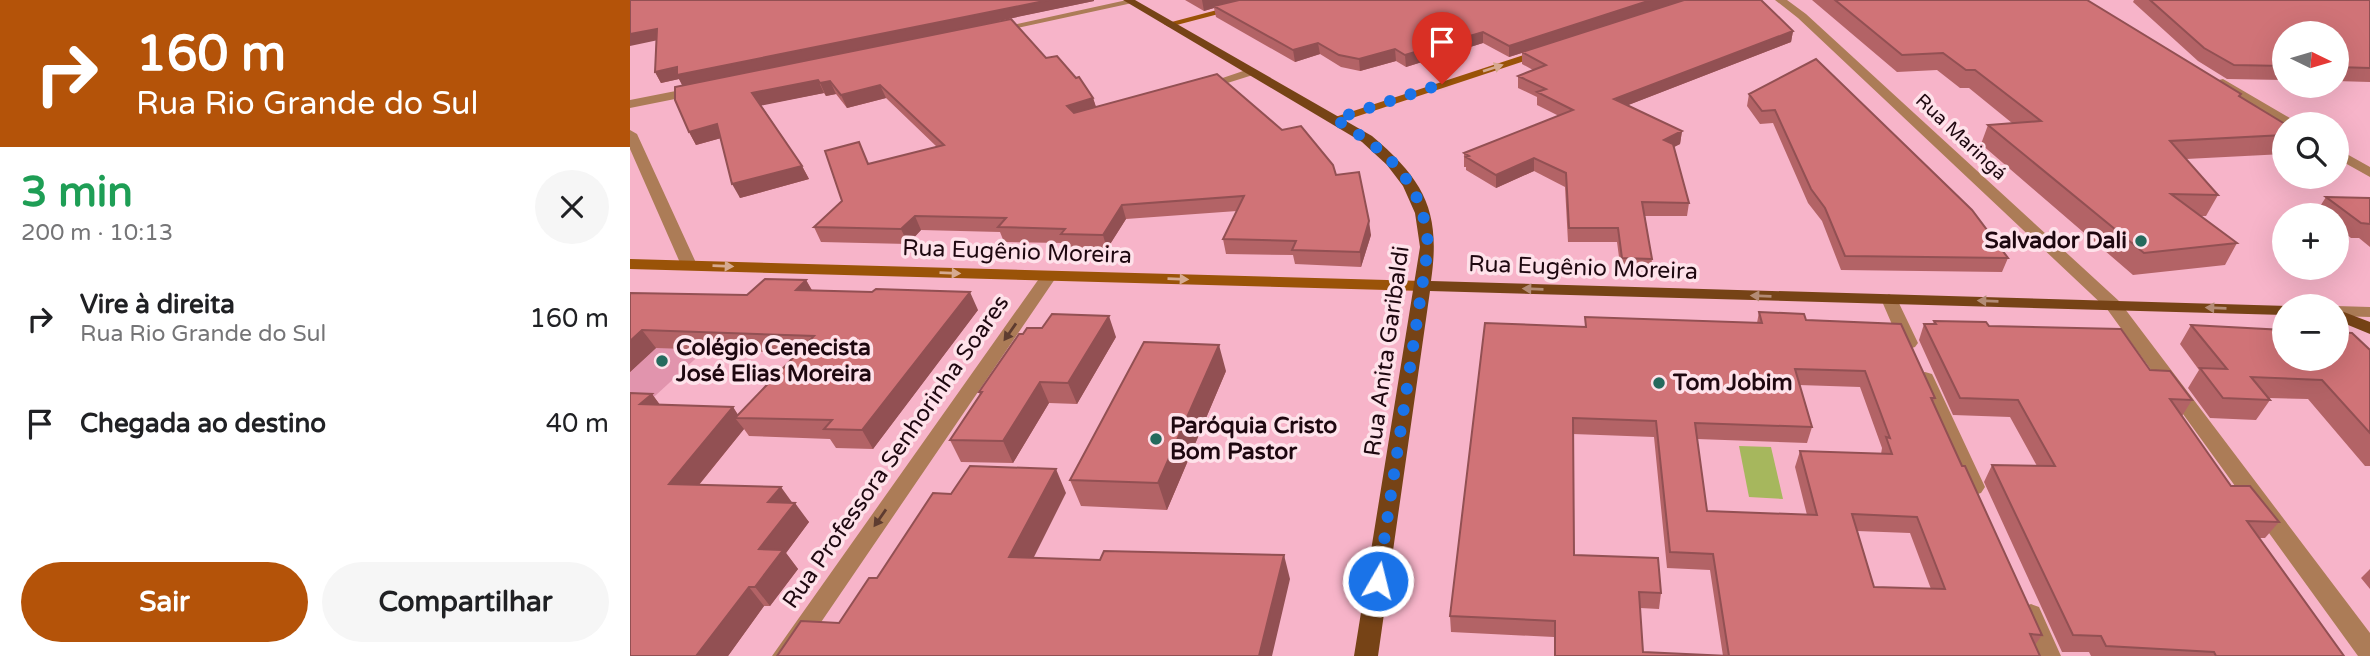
<!DOCTYPE html>
<html lang="pt">
<meta charset="utf-8">
<style>
body{margin:0;font-family:"Varela Round",sans-serif;background:#f6f6f6;color:#202124;height:100vh;display:flex;flex-direction:column;font-size:26px;white-space:nowrap}
*{box-sizing:border-box;margin:0}
p{font-size:23px;color:#757577}
.icon{flex:none;width:38px;height:38px;fill:none;stroke:currentColor;stroke-width:2;stroke-linecap:round;stroke-linejoin:round}
.map{position:relative;flex:1;overflow:hidden}
.details{display:flex;flex-direction:column;background:#fff;width:630px}
.details>*{flex:none}
.top-card{background:#b45309;color:#fff;overflow:hidden}
.needle{width:46px;rotate:95deg}
.buttons{position:absolute;left:1642px;top:21px;display:grid;gap:14px}
.buttons a{display:grid;place-items:center;width:77px;height:77px;border-radius:50%;background:#fff;box-shadow:0 7px 28px #0002;font-size:35px}
.pin{position:absolute;display:grid;place-items:center;width:60px;height:60px;color:#fff;margin:-72px -30px;border-radius:50% 50% 50% 0;rotate:-45deg;box-shadow:0 0 7px #0007}
.pin .icon{rotate:45deg}
.me{position:absolute;width:77px;margin:-38px;rotate:8deg;stroke-linejoin:round;filter:drop-shadow(0 0 5px #0008)}
.turn{display:flex;align-items:center;gap:24px;height:147px;padding:0 21px;font-size:32px}
.turn .icon{width:91px;height:91px;stroke-width:2.5}
.turn b{display:block;font-size:49px;line-height:60px}
.round{display:grid;place-items:center;flex:none;width:74px;height:74px;border-radius:37px;background:#f6f6f6}
.headline{display:flex;align-items:center;justify-content:space-between;height:119px;padding:0 21px}
h1{font-size:42px;font-weight:700;line-height:52px;color:#1e9e55}
.action{display:flex;gap:14px;margin-top:auto;padding:14px 21px}
.action a{flex:1;height:80px;border-radius:42px;background:#b45309;color:#fff;font-size:28px;font-weight:700;line-height:80px;text-align:center}
.action a+a{background:#f6f6f6;color:#202124}
ul{padding:0;list-style:none}
li{display:flex;align-items:center;gap:21px;height:105px;padding:0 21px}
li div{flex:1}
li b{display:block;font-size:26px}
li em{font-style:normal}
main{display:flex;flex:1;min-height:0}
.map>svg:first-child{display:block}
</style>
<main>
<section class="details">
<div class="top-card">
<div class="turn"><svg class="icon" aria-label="right" viewBox="0 0 24 24"><path d="M7 20v-9h11M14 6l5 5-5 5"/></svg><div><b>160 m</b>Rua Rio Grande do Sul</div></div>
</div>
<div class="headline"><div><h1>3 min</h1><p>200 m · 10:13</p></div><a class="round"><svg class="icon" aria-label="close" viewBox="0 0 24 24"><path d="M6 6l12 12M18 6L6 18"/></svg></a></div>
<ul>
<li><svg class="icon" aria-label="right" viewBox="0 0 24 24"><path d="M7 20v-9h11M14 6l5 5-5 5"/></svg><div><b>Vire à direita</b><p>Rua Rio Grande do Sul</p></div><em>160 m</em></li>
<li><svg class="icon" aria-label="arrive" viewBox="0 0 24 24"><path d="M6 21V4h12l-3 4 3 4H6"/></svg><div><b>Chegada ao destino</b></div><em>40 m</em></li>
</ul>
<div class="action"><a>Sair</a><a>Compartilhar</a></div>
</section>
<div class="map">
<svg width="1740" height="656" viewBox="0 0 1740 656">
<rect width="100%" height="100%" fill="#f7b4c9"/>
<path fill="#e194ad" d="M0,298L127,302L0,419Z"/>
<path fill="#a6b75d" d="M1109,446L1141,447L1153,499L1119,497Z"/>
<g fill="none" stroke-linecap="round" stroke-linejoin="round">
<path fill="#ac7c57" fill-rule="evenodd" d="M497,0L507,2L364,33L359,30Z
M1145,0H1157L1176,14L1489,301L1740,633V656H1728L1477,309L1168,18Z
M622,68L628,72L626,74L572,91L566,87Z
M1593,79L1665,121L1666,124L1654,126L1589,86V80Z
M66,87L72,91L70,94L0,108V100Z
M0,130L7,134L67,265L65,268H53L51,265L0,149Z
M1706,148L1740,167V177L1706,158Z
M419,271L427,276L168,656H142L413,273Z
M1259,294L1267,299L1288,343L1285,347L1279,349L1270,343L1251,299Z
M1704,306H1706L1740,307V317L1706,316V306Z
M1295,372L1302,374L1304,378L1355,487L1351,493L1344,495L1337,493L1333,487L1286,378L1288,374Z
M1401,604L1409,607L1431,656H1407L1389,614L1393,607Z"/>
<path fill="#9a5308" fill-rule="evenodd" d="M625,0H642L539,27L534,24Z
M915,48L919,49V53L710,122H700L699,119Z
M0,259L793,281L801,286L793,291L0,269Z"/>
<path fill="#764316" fill-rule="evenodd" d="M493,0H505L742,136C795,181 811,212 801,281L1660,306H1654V315L800,291L748,656H724L790,247L785,213L773,186L757,165L732,142Z
M1706,309L1740,322V334L1706,320Z"/>
</g>
<path fill="#b36366" fill-rule="evenodd" d="M0,0L464,1L367,21L416,58L446,78L463,98L466,107L652,130L706,175L741,235L731,267L665,264L663,255L596,254L593,239L607,211L496,219L477,249H436L434,243L374,242L370,232L291,230L278,244L191,242L184,227L212,201L239,164L307,147L256,98L217,108L206,94L196,96L194,93L131,105L172,166L179,179L110,198L91,138L66,145L59,132L53,86L49,79L31,83L25,72L26,40Z
M555,0H1054L1163,31L1161,42L998,105L1052,131L1050,144L1044,147L1059,203L1057,216H1015L1022,259L1020,273L991,272L987,242H938L935,187L904,171L866,188L836,170V167H834V153L929,116L907,105V97L888,88V76L903,70L892,64V53L879,57L853,43L776,67L766,61L730,71L711,67L690,54L665,62L586,17L584,8L574,11Z
M1182,0H1457L1611,94L1610,97L1654,124V154L1556,159L1588,195L1576,216H1570L1607,243L1595,265L1503,275L1351,144L1358,125L1382,123L1339,88H1330L1307,70L1267,72Z
M1504,0H1740V82L1706,81V33H1654V80L1597,79L1568,61L1503,2Z
M1186,59L1378,258L1372,272L1211,270L1192,221L1178,203L1143,123L1130,124L1117,106L1119,94Z
M1696,197L1740,198V247L1729,238H1721L1706,226V215H1692L1687,211Z
M176,280L182,290L348,310L243,449L206,448L200,439L119,436L114,429L69,485L162,503L179,522L156,553L168,569L140,606H134L98,656H0L22,394L30,405L103,407L108,415L167,353L26,348L0,372V293L117,295Z
M1129,312L1176,320L1305,398L1303,403L1412,635L1405,645L1410,656H924V637L821,632L820,616L955,327V317L1127,323ZM1169,385L1230,387L1252,448L1251,454L1170,451L1165,467L1177,515L1077,511L1067,439L1177,443L1182,427ZM943,434L1024,437L1037,568L1080,570L1093,656L1013,652L1010,608L1029,609L1031,593L944,555ZM1227,531L1280,533L1301,589L1244,587Z
M1304,321L1359,326L1520,370L1562,400L1552,416L1601,486L1649,522L1635,538H1629L1714,656H1461L1459,652H1432L1354,482L1362,465L1407,466L1380,417L1323,415L1289,340L1294,324H1303Z
M1561,325L1740,350V466H1735L1678,399L1638,398L1640,400L1626,420L1580,418L1558,388L1569,370L1550,344Z
M486,337L447,404L419,403L383,463L331,462L320,440L350,395L349,392Z
M596,371L537,510L451,506L440,480Z
M1740,569V589L1731,578Z"/>
<path fill="#925053" d="M419,0H464V1L53,87L49,79L31,83L25,72Z
M572,0H615L584,6V8L574,11Z
M1021,0H1054L879,57V46Z
M27,29L33,39L0,46V34Z
M1163,31L1161,42L983,111L984,99Z
M853,32V43L776,67L775,55Z
M688,43L690,54L665,62L663,50Z
M765,49L766,61L730,71L729,59Z
M188,80L194,93L129,106L122,93Z
M200,81L206,94L196,96L190,83Z
M250,85L256,98L217,108L211,95Z
M463,98L467,110L441,119L437,106Z
M87,124L95,137L66,145L59,132Z
M1052,131L1050,144L1032,153L1034,140Z
M904,158V171L866,188V175Z
M172,166L179,179L110,198L102,184Z
M492,205L496,219L477,249L473,235Z
M285,216L291,230L278,244L271,229Z
M739,221L741,235L731,267L730,252Z
M176,280L186,298L166,290Z
M340,292L348,310L243,449L232,430Z
M479,316L486,337L447,404L438,383Z
M12,330L26,348L0,372V341Z
M589,345L596,371L537,510L528,483Z
M410,382L419,403L383,463L373,441Z
M22,394L36,413L10,404Z
M103,407L110,418H105L114,429L54,503L39,484Z
M426,469L436,493L392,581L379,557Z
M151,487L164,505L165,503L179,522L156,553L168,569L140,606L125,587L129,549L138,502Z
M654,555L660,579L642,656H629Z
M119,587L134,606L98,656H66Z"/>
<path fill="#d07377" stroke="#925053" stroke-width="2" fill-rule="evenodd" d="M0,0H419L47,75V67L25,72L27,29L0,34Z
M609,0H1021L879,46L853,32L775,55L765,49L729,59L709,55L688,43L663,50L584,6Z
M1054,0H1131L1163,31L984,99L1052,131L1034,140L1043,144L1059,203L1012,202L1022,259L992,258L988,228H939L936,173L904,158L866,175L836,157L839,156L834,153L943,110L907,92L916,89L888,76L916,65L892,52Z
M1205,0H1457L1611,94L1609,96L1655,124H1654V135L1540,141L1588,195L1541,194L1607,243L1514,253L1358,125L1411,121L1345,70H1336L1313,53L1272,55Z
M1520,0H1740V68L1706,67V33H1654V66L1604,65L1574,48Z
M381,19L416,58L427,56L446,78L449,77L463,98L437,106L444,113L587,74L652,130L671,126L703,165L706,175L729,172L739,221L730,252L662,250L666,241L593,239L614,196L492,205L473,235L431,234L435,229L368,227L376,218L285,216L271,229L184,227L212,201L195,151L229,142L238,164L314,145L250,85L211,95L200,81L190,83L188,80L122,93L172,166L102,184L87,124L59,132L45,100V87Z
M1186,59L1342,210L1378,258L1215,256L1195,208L1181,189L1145,110L1132,111L1119,94Z
M1696,197L1740,198V224L1731,223Z
M135,279L176,280L166,290L242,292L246,289L340,292L232,430L194,429L202,420L105,418L184,336L12,330L0,341V293L117,295Z
M1129,312L1174,314L1176,320L1271,324L1305,398H1301L1332,466H1335L1412,635L1400,634L1410,656H925V621L820,616L855,323L956,327L955,317L1132,323ZM1165,369L1235,371L1260,438L1256,437L1262,454L1170,451L1187,515L1077,511L1065,423L1182,427ZM943,418L1026,421L1040,552L1083,554L1099,656L1013,652L1009,592L1031,593L1028,558L944,555ZM1222,514L1287,517L1315,589L1244,587Z
M422,314L479,316L438,383L410,382L373,441L320,440L352,392H349L389,334H393L397,328H412Z
M1304,321L1356,322L1359,326L1491,329L1520,370L1540,371L1562,400L1540,399L1601,486H1620L1649,522L1617,521L1714,656H1586L1584,652L1476,646L1471,636L1443,635L1362,465L1425,466L1388,400L1330,398L1294,324H1306Z
M1561,325L1654,330V359H1706V332L1722,333L1740,350V433L1692,380L1621,377L1640,400L1593,398L1570,368L1597,369Z
M514,342L589,345L528,483L440,480Z
M0,393L22,394L10,404L103,407L39,484L151,487L138,502L165,503L129,549L153,550L125,587H119L66,656H0Z
M340,466L426,469L379,557L470,560L474,551L654,555L629,656H147L171,621L209,623L239,578H247L303,493L321,494Z"/>
<defs><path id="oneway-solid" d="M-6-.8H1V-3.2L6.5 0L1 3.2V.8H-6Z" transform="scale(1.75)"/></defs>
<g fill="#d6a990">
<use href="#oneway-solid" transform="translate(863 68) rotate(-18)"/>
<use href="#oneway-solid" transform="translate(93 266) rotate(2)"/>
<use href="#oneway-solid" transform="translate(320 273) rotate(2)"/>
<use href="#oneway-solid" transform="translate(548 279) rotate(2)"/>
</g>
<g fill="#b38b75">
<use href="#oneway-solid" transform="translate(903 289) rotate(-178)"/>
<use href="#oneway-solid" transform="translate(1131 296) rotate(-178)"/>
<use href="#oneway-solid" transform="translate(1358 301) rotate(-178)"/>
<use href="#oneway-solid" transform="translate(1586 308) rotate(-178)"/>
</g>
<g fill="#5e3c30">
<use href="#oneway-solid" transform="translate(380 332) rotate(125)"/>
<use href="#oneway-solid" transform="translate(250 518) rotate(125)"/>
</g>
<g fill="none" stroke-linecap="round" stroke-linejoin="round">
<path stroke="#1a73e8" stroke-width="12" stroke-dasharray="0 21.6" d="M748,581L798,247C794,181 758,152 705,119L812,84"/>
</g>
<g fill="#256a5d" stroke="#fee2ea" stroke-width="2.5">
<circle cx="1511" cy="241" r="7"/>
<circle cx="32" cy="361" r="7"/>
<circle cx="1029" cy="383" r="7"/>
<circle cx="526" cy="439" r="7"/>
</g>
<g text-anchor="middle" dominant-baseline="central" stroke-width="7" stroke-linejoin="round" paint-order="stroke">
<g font-size="19" fill="#1e0810" stroke="#fee2ea">
<text transform="translate(1331 137) rotate(43)">Rua Maringá</text>
</g>
<g font-size="23" font-weight="bold" fill="#1e0810" stroke="#fee2ea" text-anchor="start">
<text x="1497" y="241" text-anchor="end">Salvador Dali</text>
<text x="46" y="348">Colégio Cenecista<tspan x="46" dy="26">José Elias Moreira</tspan></text>
<text x="1043" y="383">Tom Jobim</text>
<text x="540" y="426">Paróquia Cristo<tspan x="540" dy="26">Bom Pastor</tspan></text>
</g>
<g font-size="23" fill="#1e0810" stroke="#fee2ea">
<text transform="translate(387 252) rotate(2)">Rua Eugênio Moreira</text>
<text transform="translate(953 268) rotate(2)">Rua Eugênio Moreira</text>
<text transform="translate(757 351) rotate(-82)">Rua Anita Garibaldi</text>
<text transform="translate(266 452) rotate(-55)">Rua Professora Senhorinha Soares</text>
</g>
</g>
</svg>
<div class="buttons">
<a><svg class="needle" viewBox="-14 -14 28 28"><path d="M0-13l5 13h-10z" fill="#e53935"/><path d="M0 13l5-13h-10z" fill="#757577"/></svg></a>
<a><svg class="icon" aria-label="search" viewBox="0 0 24 24"><circle cx="10" cy="10" r="6"/><path d="M15 15l6 6"/></svg></a>
<a>+</a>
<a>−</a>
</div>
<div class="pin" style="left:812px;top:84px;background:#d93025"><svg class="icon" aria-label="arrive" viewBox="0 0 24 24"><path d="M6 21V4h12l-3 4 3 4H6"/></svg></div>
<svg class="me" style="left:748px;top:581px" viewBox="-20 -20 40 40"><circle r="17" fill="#1a73e8" stroke="#fff" stroke-width="3"/><path d="M0-11L8 9 0 5-8 9z" fill="#fff"/></svg>
</div>
</main>
